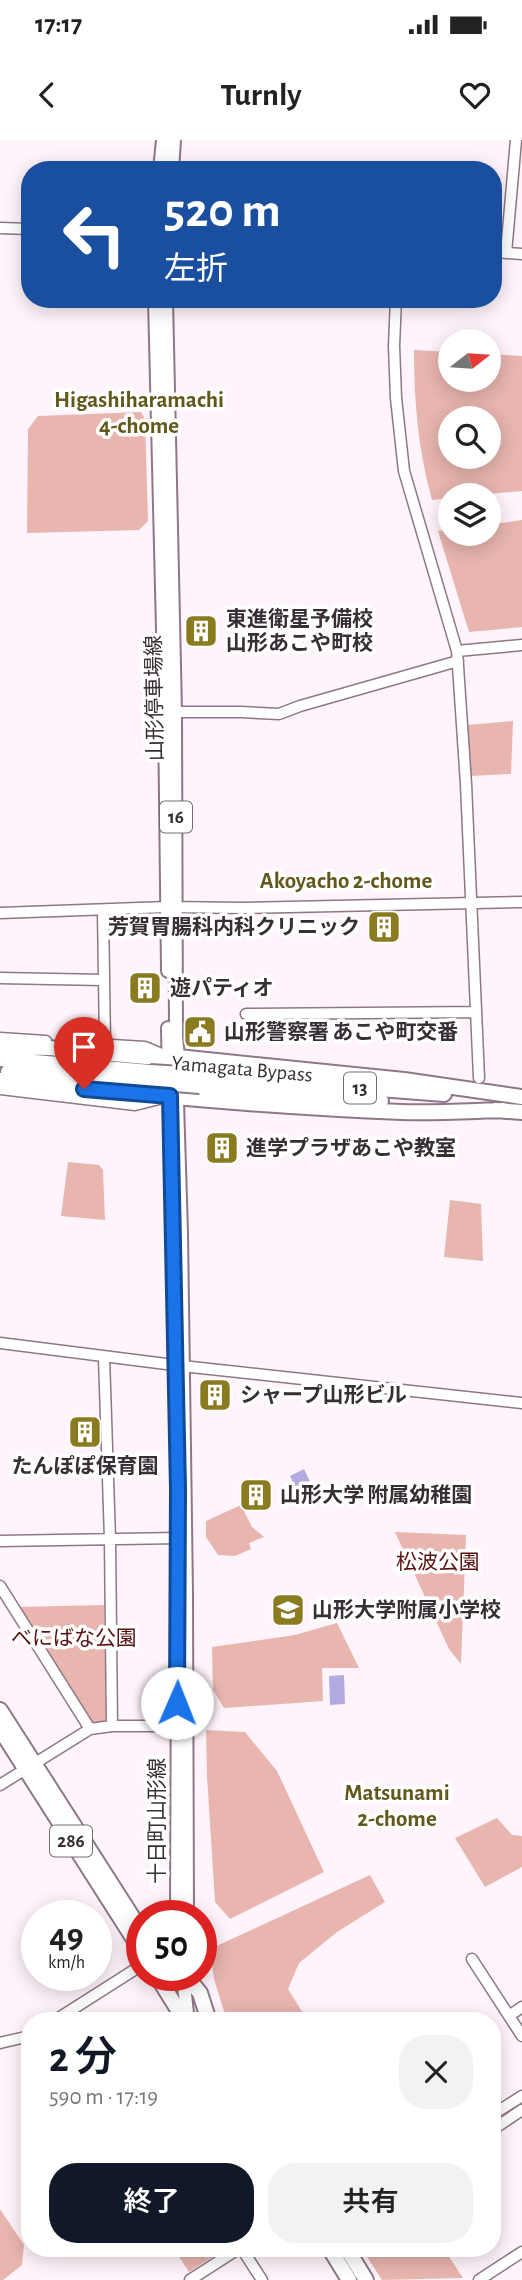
<!DOCTYPE html>
<html lang="ja">
<meta charset="utf-8">
<style>
body{margin:0;font-family:"Alegreya Sans","Noto Sans JP",sans-serif;background:#f2f2f2;color:#222;height:100vh;display:flex;flex-direction:column;font-size:26px;white-space:nowrap}
*{box-sizing:border-box;margin:0}
p{font-size:23px;color:#767676}
.icon{flex:none;width:38px;height:38px;fill:none;stroke:currentColor;stroke-width:2;stroke-linecap:round;stroke-linejoin:round}
.map{position:relative;flex:1;overflow:hidden}
.drawer{position:absolute;left:21px;top:1872px;width:480px;height:245px;display:flex;flex-direction:column;background:#fff;border-radius:28px;box-shadow:0 4px 18px #0003}
.drawer>*{flex:none}
.top-card{position:absolute;left:21px;top:21px;width:481px;height:147px;border-radius:28px;box-shadow:0 4px 18px #0003;background:#1a4fa0;color:#fff;overflow:hidden}
.needle{width:46px;rotate:73deg}
.buttons{position:absolute;left:438px;top:189px;display:grid;gap:14px}
.buttons a{display:grid;place-items:center;width:63px;height:63px;border-radius:50%;background:#fff;box-shadow:0 4px 18px #0003;font-size:35px}
.speed{position:absolute;left:21px;top:1760px;display:flex;gap:14px;font-size:35px;font-weight:700;text-align:center}
.speed>*{display:grid;place-content:center;width:91px;height:91px;border-radius:50%;background:#fff;box-shadow:0 4px 18px #0003;line-height:1}
.speed small{font-size:18px;font-weight:400}
.speed .limit{border:10px solid #d22;background:#fff;color:#111}
.pin{position:absolute;display:grid;place-items:center;width:60px;height:60px;color:#fff;margin:-72px -30px;border-radius:50% 50% 50% 0;rotate:-45deg;box-shadow:0 0 7px #0007}
.pin .icon{rotate:45deg}
.me{position:absolute;width:77px;margin:-38px;rotate:1deg;stroke-linejoin:round;filter:drop-shadow(0 0 5px #0008)}
.turn{display:flex;align-items:center;gap:24px;height:147px;padding:0 28px;font-size:32px}
.turn .icon{width:91px;height:91px;stroke-width:2.5}
.turn b{display:block;font-size:49px;line-height:60px}
.round{display:grid;place-items:center;flex:none;width:74px;height:74px;border-radius:28px;background:#f2f2f2}
.head{display:flex;align-items:center;justify-content:space-between;height:119px;padding:0 28px}
h1{font-size:42px;font-weight:600;line-height:52px;color:#111827}
.primary-button{display:flex;gap:14px;margin-top:auto;padding:14px 28px}
.primary-button a{flex:1;height:80px;border-radius:28px;background:#111827;color:#fff;font-size:28px;font-weight:600;line-height:80px;text-align:center}
.primary-button a+a{background:#f2f2f2;color:#222}
.status{display:flex;justify-content:space-between;align-items:center;height:49px;padding:0 35px;background:#fff;direction:ltr}
.status svg{height:19px;fill:currentColor}
header{display:flex;justify-content:space-between;align-items:center;height:91px;padding:0 28px;background:#fff;font-size:32px;font-weight:600}
.map>svg:first-child{display:block}
</style>
<div class="status"><b>17:17</b><svg viewBox="0 0 49 12"><path d="M0 12V9h3v3zM5 12V6h3v6zM10 12V3h3v9zM15 12V0h3v12zM26 1h20v11H26zM47 4h2v5h-2z"/></svg></div>
<header><svg class="icon" aria-label="back" viewBox="0 0 24 24"><path d="M15 5l-7 7 7 7"/></svg>Turnly<svg class="icon" aria-label="heart" viewBox="0 0 24 24"><path d="M12 20l-8-8c-3-5 5-10 8-4 3-6 11-1 8 4z"/></svg></header>
<div class="map">
<svg width="522" height="2140" viewBox="0 0 522 2140">
<rect width="100%" height="100%" fill="#fff4fb"/>
<path fill="#e8b5af" fill-rule="evenodd" d="M414,210L450,212V240H488V214L522,216V351L477,355H450V358L432,360C418,309 414,262 414,210ZM450,278H488V317H450Z
M141,272L145,279L148,381L139,390L27,393L28,289L38,276Z
M522,380V487L469,492L438,391L450,389V394H488V385Z
M513,581L511,634L470,636L468,585Z
M68,1022L99,1025L103,1030L105,1080L61,1076Z
M450,1060L481,1064L483,1121L444,1117Z
M241,1365L252,1387L264,1397L249,1403L251,1409L235,1416L218,1415L206,1397V1381Z
M395,1392L466,1395L461,1524L449,1509Z
M104,1465L106,1582L92,1584L18,1467Z
M337,1483L359,1528H322L323,1561L224,1568L213,1550L212,1507L295,1495Z
M206,1590L245,1592L277,1631L324,1732L230,1779L215,1762L207,1636Z
M497,1678L512,1695L522,1696V1727L485,1747L455,1698Z
M370,1735L385,1762L337,1792L299,1823L288,1849L308,1881H227L214,1839L210,1809Z
M0,2069L24,2105L22,2125L3,2140H0Z
M174,2109H225L189,2132Z
M362,2109H444L463,2138L382,2140Z"/>
<path fill="#b1abdf" d="M304,1329L316,1355L302,1362L290,1336Z
M344,1535L345,1564L330,1565L329,1536Z"/>
<g fill="none" stroke-linecap="round" stroke-linejoin="round">
<defs>
<path id="minor" d="M0,88L30,89
M494,112L522,114
M506,113L516,0
M396,159L394,206L396,258L404,331L457,511L466,644L479,938
M457,511L522,505
M169,572H241L279,574L300,566L458,521
M103,770L105,905
M0,773L167,767L244,768L522,762
M0,838L104,840
M246,874L476,872
M0,898L46,901
M61,902L145,907L164,915
M0,949L135,965L159,959
M0,1203L182,1226L522,1263
M104,1217L110,1399L112,1586
M0,1401L179,1398
M0,1446L90,1589
M0,1645L90,1589L112,1586H177
M472,1819L522,1896
M509,1876L522,1867
M54,1881L142,1825
M0,1903L30,1896
M492,1975L522,1956
M492,1990L522,1970
M242,2109L262,2140
M190,2140L238,2109
M479,2140L522,2112"/>
<path id="major" d="M160,30L163,0
M172,30L174,0
M155,159L165,572L168,831
M166,159L175,572L176,897L178,917L177,962L181,1093L186,1454L187,1776
M168,888L169,943
M177,1776L178,1497
M183,1836L187,1873L190,1881"/>
<path id="highway" d="M0,907L50,908L146,917H178L404,940L522,957
M0,919L150,932
M8,932L150,942
M198,935L444,954
M0,940C134,954 268,967 402,972C436,973 469,971 503,970
M200,946L381,961
M495,970L522,972
M0,1570L142,1792
M0,1589L142,1812
M157,1836L185,1881
M186,1836L200,1853L209,1881
M330,2109L349,2140
M347,2109L366,2140"/>
</defs>
<use href="#minor" stroke="#8e7786" stroke-width="13"/>
<use href="#major" stroke="#8e7786" stroke-width="16"/>
<use href="#highway" stroke="#8e7786" stroke-width="18"/>
<use href="#minor" stroke="#fff" stroke-width="10"/>
<use href="#major" stroke="#fff" stroke-width="12"/>
<use href="#highway" stroke="#fff" stroke-width="14"/>
<defs>
<path id="highway-bridge" d="M150,932L198,935
M150,942L200,946"/>
</defs>
<use href="#highway-bridge" stroke="#8e7786" stroke-width="18" stroke-linecap="butt"/>
<use href="#highway-bridge" stroke="#fff" stroke-width="14"/>
</g>
<g fill="none" stroke-linecap="round" stroke-linejoin="round">
<defs>
<path id="route" d="M84,949L170,956L178,1349L177,1563"/>
</defs>
<use href="#route" stroke="#114b97" stroke-width="18"/>
<use href="#route" stroke="#1a73e8" stroke-width="12"/>
</g>
<defs>
<symbol id="building-square" viewBox="-11 -11 22 22"><rect x="-9" y="-9" width="18" height="18" rx="4" fill="#8a7b20" stroke="#fff"/><path d="M-4-6H4V6H1V3H-1V6H-4ZM-2.5-4.3h1.7v1.8h-1.7ZM.8-4.3h1.7v1.8H.8ZM-2.5-1h1.7V.8h-1.7ZM.8-1h1.7V.8H.8Z" fill="#fff"/></symbol>
<symbol id="civic-square" viewBox="-11 -11 22 22"><rect x="-9" y="-9" width="18" height="18" rx="4" fill="#8a7b20" stroke="#fff"/><path d="M-.6-6.5H3V-4.5H.6V-3L4-1V1h2V6H-6V1h2V-1L-.6-3ZM-1.2 2.5V6h2.4V2.5Z" fill="#fff"/></symbol>
<symbol id="school-square" viewBox="-11 -11 22 22"><rect x="-9" y="-9" width="18" height="18" rx="4" fill="#8a7b20" stroke="#fff"/><path d="M0-5L7-2L0 1L-7-2ZM-4 1L0 2.5L4 1V4Q0 6-4 4Z" fill="#fff"/></symbol>
</defs>
<g fill-rule="evenodd">
<use href="#building-square" x="182" y="472" width="38" height="38"/>
<use href="#building-square" x="365" y="768" width="38" height="38"/>
<use href="#building-square" x="126" y="829" width="38" height="38"/>
<use href="#civic-square" x="181" y="873" width="38" height="38"/>
<use href="#building-square" x="203" y="989" width="38" height="38"/>
<use href="#building-square" x="196" y="1236" width="38" height="38"/>
<use href="#building-square" x="66" y="1273" width="38" height="38"/>
<use href="#building-square" x="237" y="1336" width="38" height="38"/>
<use href="#school-square" x="269" y="1451" width="38" height="38"/>
</g>
<g text-anchor="middle" dominant-baseline="central" stroke-width="7" stroke-linejoin="round" paint-order="stroke">
<g fill="#fff" stroke="#746d72" stroke-width="2">
<rect x="160" y="661.5" width="32" height="31" rx="5"/>
<rect x="344" y="932.5" width="32" height="31" rx="5"/>
<rect x="50" y="1685.5" width="42" height="31" rx="5"/>
</g>
<g font-size="19" font-weight="bold" fill="#382e35">
<text x="176" y="677">16</text>
<text x="360" y="948">13</text>
<text x="71" y="1701">286</text>
</g>
<g font-size="21" font-weight="bold" fill="#382e35" stroke="#fff" text-anchor="start">
<text x="226" y="479">東進衛星予備校<tspan x="226" dy="24">山形あこや町校</tspan></text>
<text x="360" y="787" text-anchor="end">芳賀胃腸科内科クリニック</text>
<text x="170" y="848">遊パティオ</text>
<text x="224" y="892">山形警察署 あこや町交番</text>
<text x="246" y="1008">進学プラザあこや教室</text>
<text x="240" y="1255">シャープ山形ビル</text>
<text x="85" y="1326" text-anchor="middle">たんぽぽ保育園</text>
<text x="280" y="1355">山形大学 附属幼稚園</text>
<text x="312" y="1470">山形大学附属小学校</text>
</g>
<g font-size="21" fill="#382e35" stroke="#fff">
<text transform="translate(155 558) rotate(-91)">山形停車場線</text>
<text transform="translate(242 929) rotate(5)">Yamagata Bypass</text>
<text transform="translate(157 1681) rotate(-90)">十日町山形線</text>
</g>
<g font-size="21" fill="#591110" stroke="#fff">
<text x="438" y="1422">松波公園</text>
<text x="74" y="1498">べにばな公園</text>
</g>
<g font-size="23" font-weight="bold" fill="#62581b" stroke="#fff">
<text x="139" y="260">Higashiharamachi<tspan x="139" dy="26">4-chome</tspan></text>
<text x="346" y="741">Akoyacho 2-chome</text>
<text x="397" y="1653">Matsunami<tspan x="397" dy="26">2-chome</tspan></text>
</g>
</g>
</svg>
<div class="buttons">
<a><svg class="needle" viewBox="-14 -14 28 28"><path d="M0-13l5 13h-10z" fill="#e53935"/><path d="M0 13l5-13h-10z" fill="#767676"/></svg></a>
<a><svg class="icon" aria-label="search" viewBox="0 0 24 24"><circle cx="10" cy="10" r="6"/><path d="M15 15l6 6"/></svg></a>
<a><svg class="icon" aria-label="layers" viewBox="0 0 24 24"><path d="M12 4l9 5-9 5-9-5zM3 14l9 5 9-5"/></svg></a>
</div>
<div class="speed"><div>49<small>km/h</small></div><div class="limit">50</div></div>
<div class="pin" style="left:84px;top:949px;background:#d93025"><svg class="icon" aria-label="arrive" viewBox="0 0 24 24"><path d="M6 21V4h12l-3 4 3 4H6"/></svg></div>
<svg class="me" style="left:177px;top:1563px" viewBox="-20 -20 40 40"><circle r="19" fill="#fff"/><path d="M0-13L10 11 0 6-10 11z" fill="#1a73e8"/></svg>
<div class="top-card">
<div class="turn"><svg class="icon" aria-label="left" viewBox="0 0 24 24"><path d="M17 20v-9H6M10 6l-5 5 5 5"/></svg><div><b>520 m</b>左折</div></div>
</div>
<section class="drawer">
<div class="head"><div><h1>2 分</h1><p>590 m · 17:19</p></div><a class="round"><svg class="icon" aria-label="close" viewBox="0 0 24 24"><path d="M6 6l12 12M18 6L6 18"/></svg></a></div>
<div class="primary-button"><a>終了</a><a>共有</a></div>
</section>
</div>
